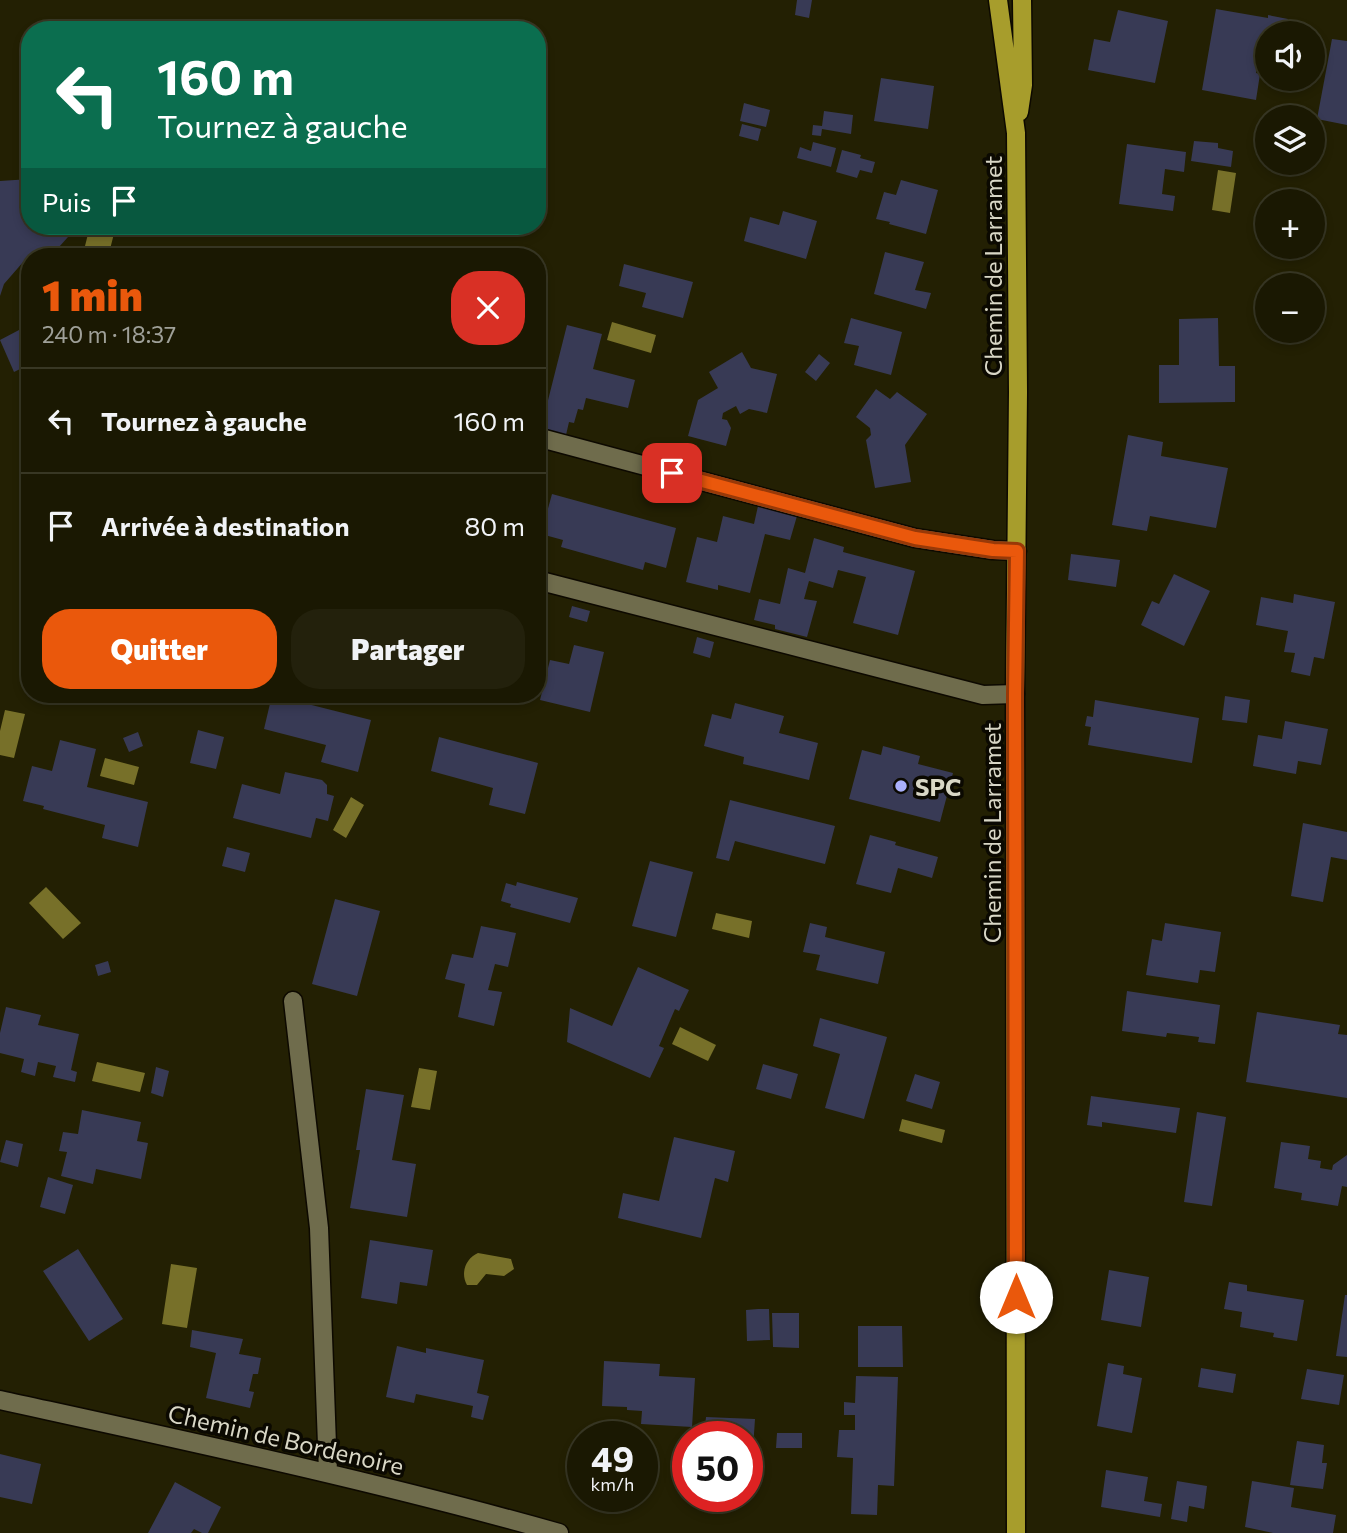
<!DOCTYPE html>
<html lang="fr">
<meta charset="utf-8">
<style>
body{margin:0;font-family:Commissioner,sans-serif;background:#23210c;color:#f1f3f6;height:100vh;display:flex;flex-direction:column;font-size:26px;white-space:nowrap}
*{box-sizing:border-box;margin:0}
p{font-size:23px;color:#9fa099}
.icon{flex:none;width:38px;height:38px;fill:none;stroke:currentColor;stroke-width:2;stroke-linecap:round;stroke-linejoin:round}
.map{position:relative;flex:1;overflow:hidden}
.side{position:absolute;left:21px;top:248px;width:525px;height:455px;display:flex;flex-direction:column;background:#1a1802;border-radius:28px;box-shadow:0 4px 10px #0003,0 0 0 2px #383724}
.side>*{flex:none}
.banner{position:absolute;left:21px;top:21px;width:525px;height:214px;border-radius:28px;box-shadow:0 4px 10px #0003,0 0 0 2px #383724;background:#0b6e4f;color:#fff;overflow:hidden}
.fabs{position:absolute;left:1255px;top:21px;display:grid;gap:14px}
.fabs a{display:grid;place-items:center;width:70px;height:70px;border-radius:50%;background:#1a1802;box-shadow:0 4px 10px #0003,0 0 0 2px #383724;font-size:35px}
.speed{position:absolute;left:567px;top:1421px;display:flex;gap:14px;font-size:35px;font-weight:700;text-align:center}
.speed>*{display:grid;place-content:center;width:91px;height:91px;border-radius:50%;background:#1a1802;box-shadow:0 4px 10px #0003,0 0 0 2px #383724;line-height:1}
.speed small{font-size:18px;font-weight:400}
.speed .limit{border:10px solid #d22;background:#fff;color:#111}
.pin{position:absolute;display:grid;place-items:center;width:60px;height:60px;color:#fff;margin:-30px;border-radius:14px;box-shadow:0 4px 10px #0006}
.me{position:absolute;width:77px;margin:-38px;rotate:0deg;stroke-linejoin:round;filter:drop-shadow(0 0 5px #0008)}
.turn{display:flex;align-items:center;gap:24px;height:147px;padding:0 21px;font-size:32px}
.turn .icon{width:91px;height:91px;stroke-width:2.5}
.turn b{display:block;font-size:49px;line-height:60px}
.then{display:flex;align-items:center;height:66px;padding:0 21px;background:#0003;gap:14px;font-size:26px}
.round{display:grid;place-items:center;flex:none;width:74px;height:74px;border-radius:28px;background:#23210c}
.head{display:flex;align-items:center;justify-content:space-between;height:119px;padding:0 21px}
h1{font-size:42px;font-weight:800;line-height:52px;color:#ea580c}
.action{display:flex;gap:14px;margin-top:auto;padding:14px 21px}
.action a{flex:1;height:80px;border-radius:28px;background:#ea580c;color:#fff;font-size:28px;font-weight:800;line-height:80px;text-align:center}
.action a+a{background:#23210c;color:#f1f3f6}
ul{padding:0;list-style:none}
li{display:flex;align-items:center;gap:21px;height:105px;padding:0 21px;border-top:2px solid #383724}
li div{flex:1}
li b{display:block;font-size:26px}
li em{font-style:normal}
.map>svg:first-child{display:block}
</style>
<div class="map">
<svg width="1347" height="1533" viewBox="0 0 1347 1533">
<rect width="100%" height="100%" fill="#232003"/>
<path fill="#777029" d="M1218,170L1236,173L1230,213L1212,210Z
M90,226H116L109,253L85,246Z
M612,322L656,335L651,353L607,340Z
M5,710L25,714L14,758L0,755V731Z
M105,758L139,767L134,785L100,776Z
M351,797L364,805L346,838L333,830Z
M46,887L81,923L63,939L29,903Z
M716,913L752,921L749,938L712,929Z
M680,1027L716,1045L708,1061L672,1044Z
M97,1062L145,1073L140,1092L92,1081Z
M419,1068L437,1071L430,1110L411,1107Z
M902,1119L945,1130L942,1143L899,1131Z
M478,1253L511,1259L514,1269L504,1276L486,1274L477,1285H467C460,1273 466,1258 478,1253Z
M171,1264L197,1268L187,1328L162,1324Z"/>
<path fill="#383a55" d="M797,0H812L809,18L795,15Z
M1216,9L1268,18V15L1288,19L1285,33H1267V41H1265L1264,47H1260L1256,73L1260,74L1256,100L1202,90Z
M1118,10L1168,21L1155,83L1088,70L1094,39L1110,42Z
M1332,39L1347,41V125L1317,119Z
M881,78L934,86L928,129L874,121Z
M744,103L770,110L766,127L740,121Z
M824,111L853,115L851,134L822,129L821,136L812,135L813,125L822,126Z
M742,124L761,129L758,141L739,136Z
M1194,141L1218,143V148L1233,151L1231,167L1191,161Z
M813,142L836,148L831,167L797,158L800,147L811,151Z
M1127,144L1186,152L1184,172L1165,169L1162,194L1175,196L1173,211L1119,204Z
M842,150L861,155L860,158L875,162L872,173L860,170L857,178L836,172Z
M30,179V226H56L68,237L50,257L42,254L39,257H30V266L24,261L4,284L0,296V181Z
M901,180L938,190L926,234L889,224L890,222L876,219L884,192L896,195Z
M783,211L817,221L806,259L744,241L750,217L779,225Z
M885,252L924,262L915,290L931,293L926,309L874,294Z
M624,264L693,282L683,318L642,307L646,293L619,286Z
M851,318L902,332L891,375L854,365L859,346L844,343Z
M1218,318L1219,366H1235V402L1159,403V365H1179V319Z
M567,325L602,334L593,369L635,380L628,408L586,398L583,410L578,409L574,423L569,422L566,435L541,428Z
M19,330L30,332V391L20,369L14,372L0,340Z
M742,352L751,368L777,374L767,413L749,409L740,414L736,406L723,413L722,419L727,420L731,428L726,446L688,436L698,400L718,388L709,372Z
M819,354L830,363L816,381L805,372Z
M876,389L890,399L897,392L927,414L905,445L911,482L875,488L866,440L871,435L870,428L856,417Z
M1128,435L1163,442L1161,456L1228,468L1216,528L1150,516L1147,531L1112,525Z
M552,494L676,528L666,568L645,562L643,570L561,547L563,540L541,534Z
M758,506L797,516L790,540L765,534L750,593L718,585V590L686,582L697,537L717,542L723,516L754,524Z
M814,538L844,547L843,552L915,571L898,635L853,623L866,577L838,570L833,588L809,581L804,599L817,601L807,637L775,629V625L754,620L759,599L780,604L788,568L805,573Z
M1071,554L1120,560L1116,587L1068,580Z
M1174,574L1210,591L1184,646L1141,625L1152,601L1159,604Z
M1294,594L1335,602L1324,659L1314,657L1310,676L1291,672L1295,653L1284,652L1288,631L1256,625L1261,597L1293,603Z
M572,606L590,611L587,622L569,617Z
M697,637L714,642L710,658L693,653Z
M574,645L604,652L590,712L540,700L550,660L569,664Z
M272,695L371,720L358,772L321,762L326,745L264,729Z
M1225,696L1250,700L1247,723L1222,720Z
M1095,700L1199,718L1192,763L1088,745L1091,727L1085,726L1087,716L1093,717Z
M735,703L784,716L779,733L818,743L809,780L743,764L744,757L704,746L712,714L731,719Z
M1285,721L1328,729L1321,765L1298,761L1296,774L1253,766L1258,735L1282,739Z
M198,730L224,737L216,769L190,763Z
M138,732L143,746L129,752L123,738Z
M439,737L538,763L525,814L489,805L493,788L431,771Z
M60,740L96,749L87,787L148,802L138,847L102,838L105,825L43,809L44,806L23,801L32,766L52,771Z
M883,746L920,756L918,764L953,773L940,822L849,799L862,750L881,755Z
M285,772L322,780L327,785V794L334,796L328,821L316,818L311,838L233,818L242,784L280,794Z
M730,800L835,826L825,864L735,841L729,861L716,858Z
M1303,823L1347,832V860L1331,857L1323,902L1291,896Z
M870,835L896,842L895,845L938,857L932,878L898,868L891,893L856,884Z
M227,847L250,853L245,872L222,866Z
M650,861L693,872L676,937L632,926Z
M517,882L578,898L570,923L510,907L511,904L501,901L506,883L516,886Z
M335,899L380,911L357,996L312,984Z
M810,923L827,927L825,937L885,952L878,984L816,970L820,955L803,952Z
M1165,923L1221,932L1215,972L1200,970L1198,983L1146,975L1152,939L1162,941Z
M481,926L516,933L508,967L495,964L488,990L502,992L494,1026L458,1017L465,984L445,979L452,954L473,958Z
M108,961L111,972L98,976L95,965Z
M638,967L689,990L679,1011L675,1009L659,1046L664,1048L650,1078L567,1042L570,1008L612,1026Z
M1127,991L1220,1005L1215,1044L1198,1042L1199,1037L1167,1033L1166,1037L1122,1031Z
M6,1007L41,1015L38,1025L79,1034L71,1070L77,1072L75,1082L53,1077L56,1066L38,1062L35,1076L21,1072L24,1059L0,1053V1033Z
M1257,1012L1340,1025L1338,1034L1347,1035V1098L1246,1082Z
M820,1018L887,1037L864,1119L825,1108L840,1054L813,1046Z
M763,1064L798,1074L791,1099L756,1089Z
M156,1067L169,1071L163,1097L151,1093Z
M915,1074L940,1082L932,1109L906,1101Z
M366,1089L404,1095L392,1160L416,1164L407,1217L350,1208L360,1150H356Z
M1091,1096L1180,1108L1176,1133L1102,1122V1127L1087,1125Z
M82,1110L141,1122L137,1141L148,1143L141,1179L96,1169L93,1184L61,1176L67,1152L59,1151L63,1132L78,1134Z
M1197,1112L1226,1117L1212,1206L1184,1202Z
M674,1137L735,1151L728,1182L715,1178L701,1238L618,1218L623,1193L659,1201Z
M6,1140L23,1144L18,1167L0,1162Z
M1281,1142L1310,1146L1308,1159L1321,1161L1320,1168L1332,1170L1333,1165L1347,1155V1187L1342,1186L1338,1206L1301,1200L1302,1193L1274,1188Z
M48,1177L73,1185L65,1214L40,1207Z
M370,1240L433,1250L427,1286L400,1282L397,1304L361,1298Z
M78,1249L123,1319L89,1341L43,1271Z
M1109,1270L1149,1277L1141,1327L1101,1320Z
M1229,1282L1247,1285V1291L1304,1300L1297,1341L1273,1337L1274,1333L1240,1327L1242,1312L1224,1309Z
M1345,1295H1347V1357L1336,1356Z
M758,1309H769L770,1340L747,1341L746,1310Z
M772,1313H799V1348L773,1347Z
M858,1326H902L903,1367H858Z
M192,1330L243,1339L239,1354L261,1358L258,1374H253L249,1391L254,1392L250,1408L206,1398L216,1353L190,1347Z
M397,1346L426,1353V1348L484,1360L477,1393L489,1396L483,1420L471,1417L473,1406L416,1394L414,1403L386,1397Z
M604,1361L660,1364L659,1376L695,1378L692,1427L641,1424L642,1411L627,1410V1407L602,1406Z
M1108,1363L1124,1366L1123,1374L1142,1378L1132,1433L1097,1426Z
M1201,1368L1236,1374L1233,1393L1198,1387Z
M1307,1369L1344,1375L1339,1405L1301,1399Z
M856,1376L898,1377L894,1486L878,1485L877,1515L851,1514L853,1458L837,1457L839,1430H855V1415H844V1402L855,1403Z
M706,1417L755,1419L750,1494H747V1437H704Z
M777,1433H802V1448H776Z
M1297,1441L1324,1445L1322,1463H1327L1323,1489L1290,1485Z
M0,1454L41,1464L32,1504L0,1497Z
M1106,1470L1148,1477L1144,1501L1162,1504L1160,1517L1101,1507Z
M1177,1481L1207,1486L1204,1509L1189,1506L1187,1522L1171,1519Z
M1252,1481L1294,1488L1291,1507L1336,1515L1333,1533H1273L1245,1527Z
M175,1482L221,1507L208,1533H202L194,1529L191,1533H148Z"/>
<g fill="none" stroke-linecap="round" stroke-linejoin="round">
<defs>
<path id="minor" d="M537,437L915,538L993,550L1017,551
M537,580L983,695L1015,694
M293,1001L319,1228L328,1472
M0,1400C187,1441 375,1481 559,1533"/>
<path id="major" d="M998,0L1016,133L1018,392L1015,694L1016,1533
M1019,112L1023,85L1022,0"/>
</defs>
<use href="#minor" stroke="#0d0900" stroke-width="21"/>
<use href="#major" stroke="#0d0900" stroke-width="21"/>
<use href="#minor" stroke="#6f6c4c" stroke-width="18"/>
<use href="#major" stroke="#a79d2c" stroke-width="18"/>
</g>
<g fill="none" stroke-linecap="round" stroke-linejoin="round">
<defs>
<path id="route" d="M672,473L915,538L993,550L1017,551L1015,694L1016,1297"/>
</defs>
<use href="#route" stroke="#983908" stroke-width="18"/>
<use href="#route" stroke="#ea580c" stroke-width="12"/>
</g>
<circle fill="#aab0fb" stroke="#0b0901" stroke-width="2.5" cx="901" cy="786" r="7"/>
<g text-anchor="middle" dominant-baseline="central" stroke-width="7" stroke-linejoin="round" paint-order="stroke">
<g font-size="24" fill="#d9d7c6" stroke="#0b0901">
<text transform="translate(992 266) rotate(-90)">Chemin de Larramet</text>
<text transform="translate(991 833) rotate(-90)">Chemin de Larramet</text>
<text transform="translate(286 1439) rotate(13)">Chemin de Bordenoire</text>
</g>
<g font-size="24" font-weight="bold" fill="#d9d7c6" stroke="#0b0901" text-anchor="start">
<text x="915" y="786">SPC</text>
</g>
</g>
</svg>
<div class="fabs">
<a><svg class="icon" aria-label="sound" viewBox="0 0 24 24"><path d="M4 9h4l5-4v14l-5-4H4zM17 9q2 3 0 6"/></svg></a>
<a><svg class="icon" aria-label="layers" viewBox="0 0 24 24"><path d="M12 4l9 5-9 5-9-5zM3 14l9 5 9-5"/></svg></a>
<a>+</a>
<a>−</a>
</div>
<div class="speed"><div>49<small>km/h</small></div><div class="limit">50</div></div>
<div class="pin" style="left:672px;top:473px;background:#d93025"><svg class="icon" aria-label="arrive" viewBox="0 0 24 24"><path d="M6 21V4h12l-3 4 3 4H6"/></svg></div>
<svg class="me" style="left:1016px;top:1297px" viewBox="-20 -20 40 40"><circle r="19" fill="#fff"/><path d="M0-13L10 11 0 6-10 11z" fill="#ea580c"/></svg>
<div class="banner">
<div class="turn"><svg class="icon" aria-label="left" viewBox="0 0 24 24"><path d="M17 20v-9H6M10 6l-5 5 5 5"/></svg><div><b>160 m</b>Tournez à gauche</div></div>
<div class="then">Puis<svg class="icon" aria-label="arrive" viewBox="0 0 24 24"><path d="M6 21V4h12l-3 4 3 4H6"/></svg></div>
</div>
<section class="side">
<div class="head"><div><h1>1 min</h1><p>240 m · 18:37</p></div><a class="round" style="background:#d93025;color:#fff"><svg class="icon" aria-label="close" viewBox="0 0 24 24"><path d="M6 6l12 12M18 6L6 18"/></svg></a></div>
<ul>
<li><svg class="icon" aria-label="left" viewBox="0 0 24 24"><path d="M17 20v-9H6M10 6l-5 5 5 5"/></svg><div><b>Tournez à gauche</b></div><em>160 m</em></li>
<li><svg class="icon" aria-label="arrive" viewBox="0 0 24 24"><path d="M6 21V4h12l-3 4 3 4H6"/></svg><div><b>Arrivée à destination</b></div><em>80 m</em></li>
</ul>
<div class="action"><a>Quitter</a><a>Partager</a></div>
</section>
</div>
